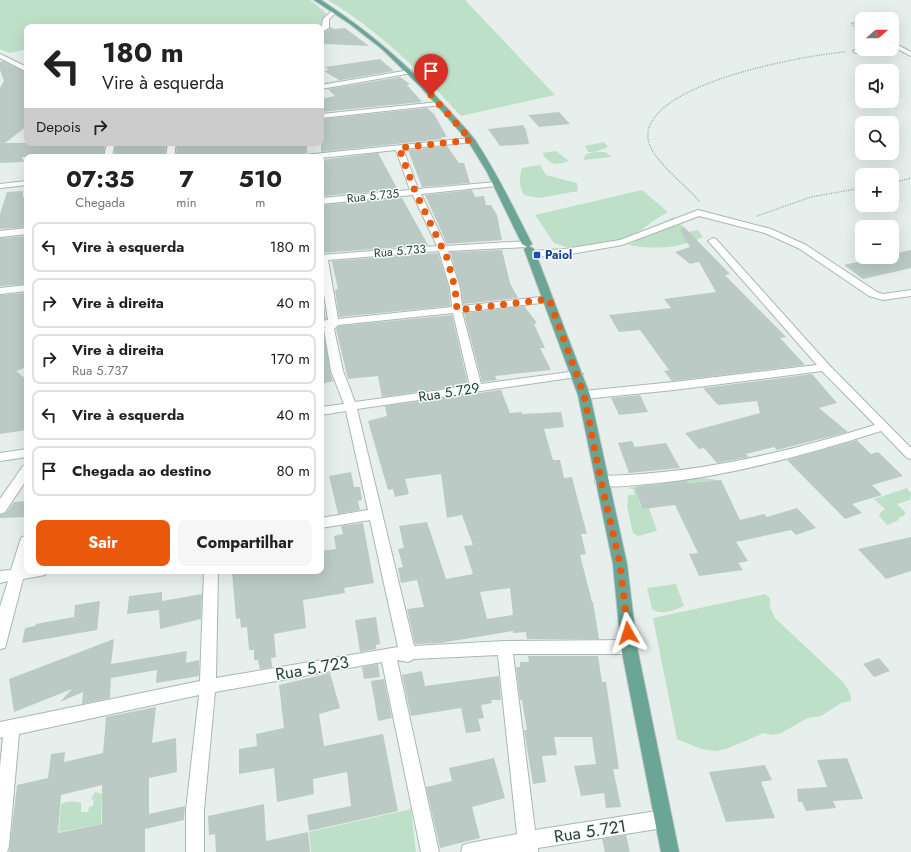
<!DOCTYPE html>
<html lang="pt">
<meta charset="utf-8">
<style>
body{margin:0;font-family:Jost,sans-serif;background:#f6f6f6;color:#222;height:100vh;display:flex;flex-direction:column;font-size:15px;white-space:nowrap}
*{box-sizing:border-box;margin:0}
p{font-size:13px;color:#767676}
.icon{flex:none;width:22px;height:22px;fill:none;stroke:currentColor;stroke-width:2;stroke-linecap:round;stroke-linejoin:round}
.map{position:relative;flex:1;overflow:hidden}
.side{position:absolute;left:24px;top:154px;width:300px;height:420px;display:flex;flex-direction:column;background:#fff;border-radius:8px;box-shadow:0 4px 16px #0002}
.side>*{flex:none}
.hud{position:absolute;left:24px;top:24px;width:300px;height:122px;border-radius:8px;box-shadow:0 4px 16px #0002;background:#fff;color:#222;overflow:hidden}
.needle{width:26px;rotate:70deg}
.buttons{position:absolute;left:855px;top:12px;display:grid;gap:8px}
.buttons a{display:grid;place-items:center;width:44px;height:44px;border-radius:8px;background:#fff;box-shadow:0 4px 16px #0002;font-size:20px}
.pin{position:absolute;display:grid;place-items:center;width:34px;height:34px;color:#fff;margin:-41px -17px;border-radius:50% 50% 50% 0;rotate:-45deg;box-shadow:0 0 4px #0007}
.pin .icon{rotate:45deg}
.me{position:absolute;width:44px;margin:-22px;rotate:354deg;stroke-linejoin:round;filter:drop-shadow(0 0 3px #0008)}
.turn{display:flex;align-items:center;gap:14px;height:84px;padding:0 12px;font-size:18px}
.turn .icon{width:52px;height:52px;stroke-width:2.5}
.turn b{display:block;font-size:28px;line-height:34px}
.then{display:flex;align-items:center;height:38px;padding:0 12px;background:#0003;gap:8px;font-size:15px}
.eta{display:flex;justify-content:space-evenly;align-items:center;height:68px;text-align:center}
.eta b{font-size:24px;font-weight:700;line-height:28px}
.primary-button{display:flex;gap:8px;margin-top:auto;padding:8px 12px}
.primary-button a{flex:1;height:46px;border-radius:8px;background:#ea580c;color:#fff;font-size:16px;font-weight:700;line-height:46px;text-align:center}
.primary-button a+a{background:#f6f6f6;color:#222}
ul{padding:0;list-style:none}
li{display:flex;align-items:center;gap:12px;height:50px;margin:0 8px 6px;padding:0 4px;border:2px solid #e0e0e0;border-radius:8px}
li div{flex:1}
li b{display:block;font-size:15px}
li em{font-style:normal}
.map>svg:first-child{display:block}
</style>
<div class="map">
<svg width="911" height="852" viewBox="0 0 911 852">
<rect width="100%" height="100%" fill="#e6efeb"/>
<path fill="#bfe0c8" d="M0,0H310L326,13L323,27L321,29V27H27V49L10,53L0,49Z
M328,0H465L555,95L461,116C421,72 379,31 328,0Z
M604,142L608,147L595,152H588L585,146Z
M556,151L569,161H570C555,165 551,166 542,153Z
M595,152H606L611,157L583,160L586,154Z
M540,165L546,175L577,183L578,191L539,198L524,195C519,187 519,176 522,168Z
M642,190L668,212L653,221L630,239L596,247H566L554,243L535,215Z
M674,217L688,232L698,230L703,237C680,248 654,250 628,245L646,236L658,225Z
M698,478L712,479L722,483L710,481L652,485L646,501L639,502L642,509L649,508L657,531L638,536L633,533L627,507L628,495H635L633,489L627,488Z
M907,488L911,493L910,500L897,504L905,512L904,516L899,517V520L887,525L879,516L880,513L885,509L874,499Z
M676,584L684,606C675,610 661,616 652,609L647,588Z
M765,594L770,598V607L775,618L842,681C847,687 852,694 851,701L841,703L821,716L808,718L781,733L773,735L764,733L726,749L716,751L701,749L677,739L653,618Z
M95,792L102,794L101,824L59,832L61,804C69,801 72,801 81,803V812H88L89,807L93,806L94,800L91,799Z
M411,809L416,852H311L309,832Z"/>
<path fill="#bbcac4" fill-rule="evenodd" d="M330,27L334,29L345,28L369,46L325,44L321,40V33L330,29Z
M380,59L394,71L323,83L339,80L324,71L329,70L325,67Z
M3,61L27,73V126L5,143H105L103,157H22L24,162L0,163V88L4,81L0,70V62Z
M400,77L410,84L407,85L422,102L321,112V99L335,96L328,89Z
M427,108L434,114L447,137H441L442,139L321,152V119Z
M559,112L570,124L539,127L528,115Z
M523,125L526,130L529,144L500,146L488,129Z
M116,143H165L166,145L165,157H114Z
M307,143V153L303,154L268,157H176L177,144Z
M447,146L459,163H464L470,183L422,187L408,150Z
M378,153L398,190L321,196V160Z
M472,190L475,197L484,196L486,205H491L497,215L502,240L447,244L425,195Z
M23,191V197H27V227L0,229V214L7,192Z
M402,198L428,245L321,253V205Z
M684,227L730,274L725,275L786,337L780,338L805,365L672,381L664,371L669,370L640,330L619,332L609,315L671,308L664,299L716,292L699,262L690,264L675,252L690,247L680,230Z
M27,236V284L0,286V238Z
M502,250L510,283L518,298L463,304L461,288L450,252Z
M911,250V268L863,279L844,265L880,257H892V254Z
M438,253L449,288L450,306L339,317L335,290L338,289L332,261Z
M322,291L326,319H321V292Z
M27,293V367L16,371L27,380V430L0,434V295Z
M524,306L537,323L534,324L545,348H540L551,370L495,376L497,380L482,382L464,313Z
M452,315L468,385L382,397L378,376L348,379L336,329L339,326Z
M321,328H323L330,371L333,381L321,384Z
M812,374L837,403L819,408L848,432L777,450L774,447L746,454L749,457L717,463L704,448L699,449L685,433L760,413L757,401L718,405L703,388Z
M501,390L510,413L522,412V414L561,412L564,427L544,429L553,460H560L564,478L572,477L577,497L587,534H581L586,554L580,555L592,602H593L599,639H527L526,632L513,633V631L440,643L415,644L407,609L424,607L417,580L401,583L398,568L403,567L398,549L404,548L399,526L427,522L446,579L473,574L464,546L473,545L462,515L447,518L441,474L405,479L409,494L395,497L393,489L388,490L368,421L387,416L385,406ZM510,588L513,615L487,619L480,592Z
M640,395L648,412L619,415L611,398Z
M857,440L871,454L878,452L903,476L872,485L882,495L852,504L862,513L845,519L787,460Z
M632,441L635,447L666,443L680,468L629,473L618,443Z
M351,472L354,487H360L362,500L358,501L360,510L338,514L329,476Z
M721,480L740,520L764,514L767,517L797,508L816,528L796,535L791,530L736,542L748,561L738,563L743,570L699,576L689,554L698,553L675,505L642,509L635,487L687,481L688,483Z
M27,501V517L0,518V515L6,513L14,502Z
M363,523L374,583L344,588L345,593L303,600L306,628L274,634L276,657L271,658L272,667L260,669L258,660H254V650H249L247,627L241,628L240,618L236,619L232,571H321V551L336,549L334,536L343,534L341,526Z
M911,537V571L886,579L858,549Z
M162,592V601L202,594L201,619L160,629L159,610L127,614L129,596Z
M100,601L97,630L22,643L25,628L35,626L36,624L74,617L75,605Z
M376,617L380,644L376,645V649L360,652L355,620Z
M114,639L111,664L187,651L186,663L199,660V676L156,683L157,670L111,678L110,698L82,704L83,692L60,702L72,689L14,712L9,679Z
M528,656H598L602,682H606L619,769H613L621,807L606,808L604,793L581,796L574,766L596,764L592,737H554L557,755L542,756L546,782L533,784L524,730H527L522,700H520L516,667H520V662H529Z
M879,658L890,671L874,677L863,664Z
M378,664L380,677L364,679L362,667Z
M422,671L425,686L499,676L501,700H491L492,703L481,705L484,718L478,719L481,731L466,733L461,708L411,716L402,675Z
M330,673L340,708L319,714L324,746L383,734L398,811L309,831L307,815L351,806L347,772L313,779L314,794L277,802L274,768L239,774V749L257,746L256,734L284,728L279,685Z
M384,679L392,718L378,721L371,681Z
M156,707L152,743L176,738L177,772L149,778V814L185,806L184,820L145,829V852H9L17,785L48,778L51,754L65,752L64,762L103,753L106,717ZM102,785V824L58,833L61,795Z
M494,758L505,798L472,807L480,838L440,848L426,787L452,781L449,768Z
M847,758L863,799L833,801L836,808L806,811L802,802H798L797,789L827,787L817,760Z
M765,765L772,780L761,782L775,818L726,822L709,772Z
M264,804L266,841L308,832L310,852H216L215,834L209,835L208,816Z
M626,835L630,852H605L602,839Z"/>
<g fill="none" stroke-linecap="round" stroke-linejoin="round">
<defs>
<path id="street" d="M332,11L337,12L329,19V28L321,32L323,19Z
M892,42L911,52V56L892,46Z
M862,47V49H865L856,53L853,51Z
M0,54L27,67V72L0,58Z
M410,70L412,71V73L321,89V85Z
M439,102L441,103V105L321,118V114Z
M471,138L475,140L474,142L403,149L418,189L497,182L501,184L497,186L421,194L446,246L527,241L532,244L527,247L448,251L460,288L462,306L549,296L554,299L549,302L462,312L481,384L577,371L583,374L577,377L357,409L414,646L505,641L629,640L634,642L637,647L634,652L629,654H513L535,830L663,810L669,813L672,819L669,825L663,828L538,848V852H461L463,845L470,843L517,834L498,655L414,659L408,662L397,660L439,852H421L382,662L215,692L204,810V852H186V810L199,695L19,734L9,846L7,852H0V767L3,737L0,738V722L200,681L204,571H218L216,678L398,647L370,520L321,528V518L368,510L346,411L321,415V407L344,404L331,371L324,329L325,327H321V321L328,320L321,275V255L437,246L413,195L321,204V198L410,190L396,150L321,158L300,157L304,155ZM439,251L450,288L452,307L338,319L328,260ZM453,313L470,386L355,402L343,371L334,329L338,325Z
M107,143H115L112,157H104Z
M168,143H176L174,157H166Z
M27,181V185L0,188V184Z
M698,210L771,229L806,245L877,292L883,294L911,290V296L883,300L869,296L800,249L765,233L699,216L622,245L565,255L531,257L526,254L531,251L565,249L620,240Z
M27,228V234L0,237V231Z
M713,238L716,239L829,365L911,448V459L907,458L881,431C805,455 728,477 648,484C632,485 611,489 596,484L595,481L596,478L601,476C696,474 785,453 875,425L822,371L674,390L584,399L580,398L578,395L580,392L584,391L674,382L817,365L710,243L708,241Z
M27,285V291L0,294V288Z
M27,449V457L0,461V453Z
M27,465V479L5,512L0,514V499L23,466Z
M27,536V571H47L45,575L23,579L5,648L0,649V607L8,581L0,583V571L11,570L20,541L22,537Z"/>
<path id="primary" d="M314,0H321C371,33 407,64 447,108C456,119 467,129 475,140C497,173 514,209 532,244L529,246L534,249L590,395L627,564L637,647L679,852H661L621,647L613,564L578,395L524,249L527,247L522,244L487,172L468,141L421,87L382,49L350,24Z"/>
</defs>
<use href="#street" stroke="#a8b8b2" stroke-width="2"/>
<use href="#primary" stroke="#c2cac8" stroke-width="2"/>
<path stroke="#86b3a5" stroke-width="1.5" stroke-dasharray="1 1.5" stroke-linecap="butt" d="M862,22L852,23V25L862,30
M872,52L889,54
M892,183L911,178
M699,201C686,185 650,159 648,138C643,84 805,55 845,52
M757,216L811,197L862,188"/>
<use href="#street" fill="#fff" fill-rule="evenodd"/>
<use href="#primary" fill="#6aa596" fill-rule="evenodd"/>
</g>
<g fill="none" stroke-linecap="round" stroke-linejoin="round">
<path stroke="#ea580c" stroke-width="7" stroke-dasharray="0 12.6" d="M431,95L471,140L399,148L415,191L447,258L455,288L457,310L549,299L584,395L601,481L620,564L628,633"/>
</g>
<rect fill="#1a4fb4" stroke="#f7fbf9" stroke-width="1.5" x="533" y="251" width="8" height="8" rx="2"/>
<g text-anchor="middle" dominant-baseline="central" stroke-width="3" stroke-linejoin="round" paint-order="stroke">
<g font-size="12" fill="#24423a" stroke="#f7fbf9">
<text transform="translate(373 196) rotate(-6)">Rua 5.735</text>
<text transform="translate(400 251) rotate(-5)">Rua 5.733</text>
</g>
<g font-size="12" font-weight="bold" fill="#164399" stroke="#f7fbf9" text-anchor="start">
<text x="545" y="255">Paiol</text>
</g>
<g font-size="14" fill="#24423a" stroke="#f7fbf9">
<text transform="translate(449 392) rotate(-9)">Rua 5.729</text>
</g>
<g font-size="17" fill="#24423a" stroke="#f7fbf9">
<text transform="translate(312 668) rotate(-10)">Rua 5.723</text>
<text transform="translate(590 831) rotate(-9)">Rua 5.721</text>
</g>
</g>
</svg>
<div class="buttons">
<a><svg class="needle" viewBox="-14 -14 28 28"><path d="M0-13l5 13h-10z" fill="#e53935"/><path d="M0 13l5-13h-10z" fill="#767676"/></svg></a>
<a><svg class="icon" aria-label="sound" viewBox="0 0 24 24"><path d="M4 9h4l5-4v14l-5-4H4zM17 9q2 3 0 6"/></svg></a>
<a><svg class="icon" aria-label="search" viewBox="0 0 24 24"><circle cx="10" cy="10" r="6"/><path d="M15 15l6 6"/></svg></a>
<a>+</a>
<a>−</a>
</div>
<div class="pin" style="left:431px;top:95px;background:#d93025"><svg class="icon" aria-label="arrive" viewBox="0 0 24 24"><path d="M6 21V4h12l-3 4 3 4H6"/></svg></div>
<svg class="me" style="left:628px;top:633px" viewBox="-20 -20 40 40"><path d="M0-17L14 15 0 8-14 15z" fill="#ea580c" stroke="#fff" stroke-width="4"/></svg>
<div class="hud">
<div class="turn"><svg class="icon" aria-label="left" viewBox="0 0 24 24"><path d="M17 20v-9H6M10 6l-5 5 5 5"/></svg><div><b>180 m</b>Vire à esquerda</div></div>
<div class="then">Depois<svg class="icon" aria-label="right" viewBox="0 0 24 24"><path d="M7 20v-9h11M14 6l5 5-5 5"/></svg></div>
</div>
<section class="side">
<div class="eta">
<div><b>07:35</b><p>Chegada</p></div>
<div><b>7</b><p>min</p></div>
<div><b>510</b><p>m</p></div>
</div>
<ul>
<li><svg class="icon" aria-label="left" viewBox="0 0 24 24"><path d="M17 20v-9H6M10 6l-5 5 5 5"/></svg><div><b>Vire à esquerda</b></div><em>180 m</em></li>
<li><svg class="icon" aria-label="right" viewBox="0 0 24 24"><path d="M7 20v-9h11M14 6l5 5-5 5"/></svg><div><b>Vire à direita</b></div><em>40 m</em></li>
<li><svg class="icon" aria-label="right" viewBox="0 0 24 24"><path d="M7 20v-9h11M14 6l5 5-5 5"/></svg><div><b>Vire à direita</b><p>Rua 5.737</p></div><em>170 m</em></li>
<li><svg class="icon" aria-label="left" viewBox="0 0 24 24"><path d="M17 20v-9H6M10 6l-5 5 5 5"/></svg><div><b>Vire à esquerda</b></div><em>40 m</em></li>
<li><svg class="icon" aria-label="arrive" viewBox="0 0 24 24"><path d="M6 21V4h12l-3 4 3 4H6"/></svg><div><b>Chegada ao destino</b></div><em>80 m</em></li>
</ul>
<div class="primary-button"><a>Sair</a><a>Compartilhar</a></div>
</section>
</div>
